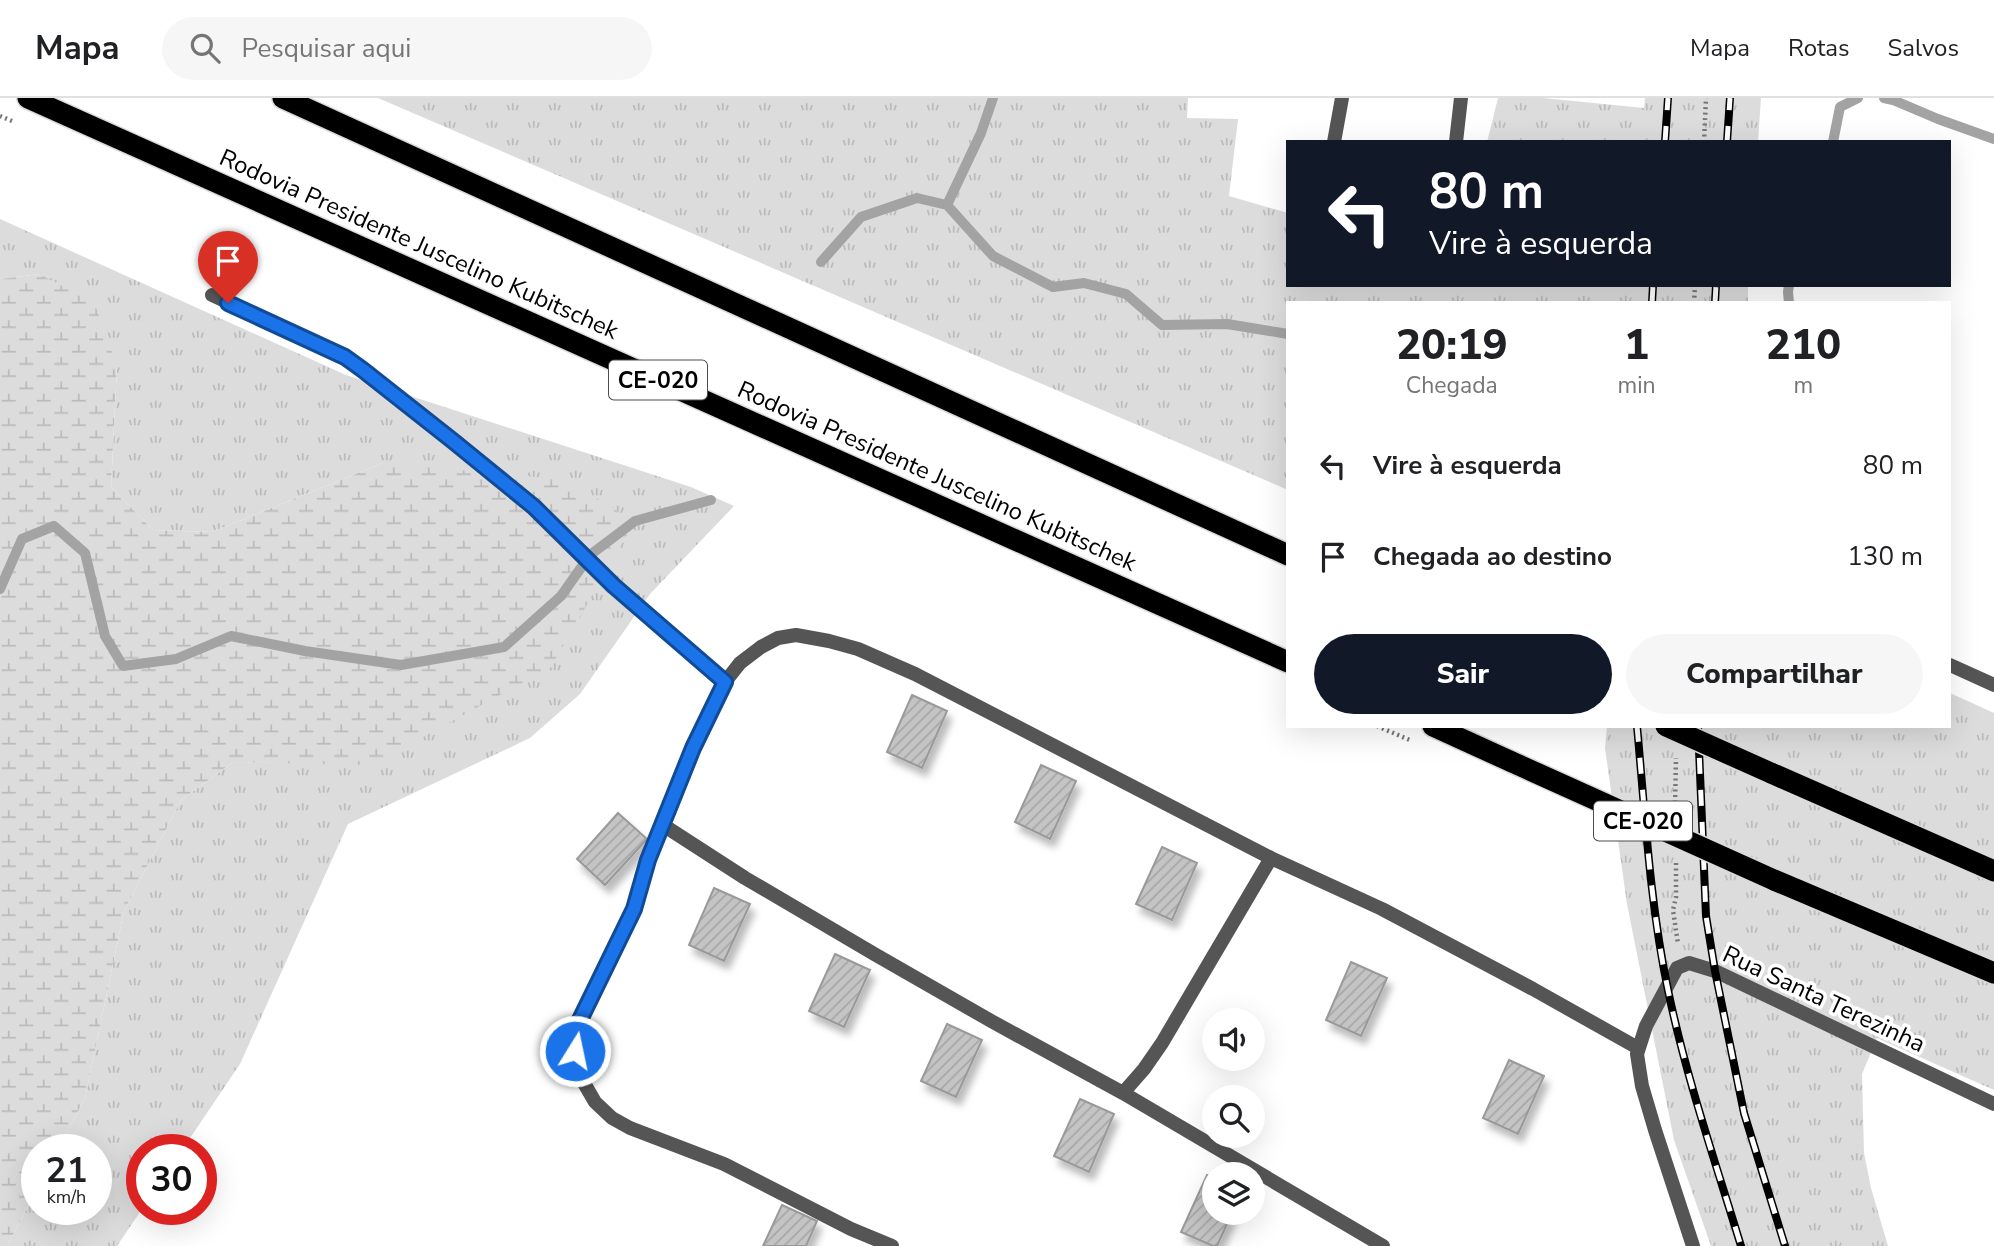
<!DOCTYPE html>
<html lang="pt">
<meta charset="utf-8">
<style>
body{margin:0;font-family:"Nunito Sans",sans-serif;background:#f6f6f6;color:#202124;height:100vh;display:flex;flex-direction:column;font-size:26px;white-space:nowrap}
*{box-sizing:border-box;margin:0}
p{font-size:23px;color:#757577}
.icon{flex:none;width:38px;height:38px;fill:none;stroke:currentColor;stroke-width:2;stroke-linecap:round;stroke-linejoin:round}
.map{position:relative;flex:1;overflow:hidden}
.panel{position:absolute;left:1286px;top:203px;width:665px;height:427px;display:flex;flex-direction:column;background:#fff;border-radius:0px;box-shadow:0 7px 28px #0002}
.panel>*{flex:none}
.top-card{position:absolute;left:1286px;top:42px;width:665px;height:147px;border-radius:0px;box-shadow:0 7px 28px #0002;background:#111827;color:#fff;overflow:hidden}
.controls{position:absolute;left:1202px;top:910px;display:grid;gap:14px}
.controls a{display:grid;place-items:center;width:63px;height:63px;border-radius:50%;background:#fff;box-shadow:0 7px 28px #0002;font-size:35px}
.speed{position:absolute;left:21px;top:1036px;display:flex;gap:14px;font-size:35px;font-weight:700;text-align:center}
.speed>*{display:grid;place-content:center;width:91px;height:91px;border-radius:50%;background:#fff;box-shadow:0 7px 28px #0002;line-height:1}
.speed small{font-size:18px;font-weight:400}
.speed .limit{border:10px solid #d22;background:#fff;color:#111}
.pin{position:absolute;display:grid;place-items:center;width:60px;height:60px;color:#fff;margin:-72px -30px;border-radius:50% 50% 50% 0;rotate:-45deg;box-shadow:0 0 7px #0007}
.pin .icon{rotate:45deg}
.me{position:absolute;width:77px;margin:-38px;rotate:10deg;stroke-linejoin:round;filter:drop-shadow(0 0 5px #0008)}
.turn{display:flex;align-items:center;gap:24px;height:147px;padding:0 28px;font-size:32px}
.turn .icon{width:91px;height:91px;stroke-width:2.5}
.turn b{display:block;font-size:49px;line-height:60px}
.eta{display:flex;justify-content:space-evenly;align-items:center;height:119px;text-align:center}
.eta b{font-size:42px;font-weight:800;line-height:49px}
.button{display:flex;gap:14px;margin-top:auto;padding:14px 28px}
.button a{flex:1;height:80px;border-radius:42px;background:#111827;color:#fff;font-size:28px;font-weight:800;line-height:80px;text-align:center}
.button a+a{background:#f6f6f6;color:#202124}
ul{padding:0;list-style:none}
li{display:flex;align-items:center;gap:21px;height:91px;padding:0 28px}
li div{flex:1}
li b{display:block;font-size:26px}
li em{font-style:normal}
header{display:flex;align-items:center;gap:42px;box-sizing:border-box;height:98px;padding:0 35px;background:#fff;border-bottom:2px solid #e0e0e0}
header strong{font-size:33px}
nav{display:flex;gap:38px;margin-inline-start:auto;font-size:24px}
.search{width:490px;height:63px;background:#f6f6f6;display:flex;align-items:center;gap:18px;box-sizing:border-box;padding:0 24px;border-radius:38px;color:#757577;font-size:26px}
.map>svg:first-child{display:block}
</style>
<header>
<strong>Mapa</strong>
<div class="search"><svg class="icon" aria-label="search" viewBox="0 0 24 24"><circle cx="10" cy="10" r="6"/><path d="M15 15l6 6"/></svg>Pesquisar aqui</div>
<nav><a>Mapa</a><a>Rotas</a><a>Salvos</a></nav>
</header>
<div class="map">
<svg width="1994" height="1148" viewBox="0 0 1994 1148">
<defs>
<pattern id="grass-tufts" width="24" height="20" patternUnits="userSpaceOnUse" patternTransform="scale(1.75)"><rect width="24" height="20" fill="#dcdcdc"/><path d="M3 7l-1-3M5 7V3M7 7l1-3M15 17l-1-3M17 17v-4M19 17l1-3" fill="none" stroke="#bbb"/></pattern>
<pattern id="wetland-marsh" width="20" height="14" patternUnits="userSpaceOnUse" patternTransform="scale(1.75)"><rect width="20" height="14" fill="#dcdcdc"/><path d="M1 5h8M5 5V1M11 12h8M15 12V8" fill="none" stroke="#bbb"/></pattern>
<pattern id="building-hatch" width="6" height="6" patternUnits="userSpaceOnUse" patternTransform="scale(1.75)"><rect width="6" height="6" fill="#c4c4c4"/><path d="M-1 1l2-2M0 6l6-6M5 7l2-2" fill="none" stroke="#a7a7a7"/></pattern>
<filter id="shadow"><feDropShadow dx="4.5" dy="8" stdDeviation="3.5" flood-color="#0004"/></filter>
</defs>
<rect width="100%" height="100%" fill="#fff"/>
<path fill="url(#grass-tufts)" d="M378,0H1188L1187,20L1238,21L1229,98L1288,115V187H1748V205H1288V392Z
M1498,0H1543L1644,10L1645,0H1761L1758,44H1487Z
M0,121L346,277L691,389L734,408L650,496L580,596L530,640L348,726L240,966L182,1052H142V1111L117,1148H7L37,1091V1111H96V1052H57L85,1000L124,813L181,702L233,664L372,666L383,365L212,434L153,432L111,389L117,268L39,176L0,181Z
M1950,595L1994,615V992L1877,940L1862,976L1864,1055L1871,1090L1888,1148H1711L1674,1042L1627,806L1605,650L1607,628H1950Z"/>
<path fill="url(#wetland-marsh)" d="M39,176L94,204L117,268L111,389L153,432L212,434L383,365L566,382L635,423L551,569L372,667L233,664L181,702L124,813L85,1000L57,1052H37V1091L7,1148H0V181Z"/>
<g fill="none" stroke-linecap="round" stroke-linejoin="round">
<path stroke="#a3a3a3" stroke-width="10" d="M1884,0L1893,2L1938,21L1994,41
M1833,44L1840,9L1858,0
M947,107L981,35L993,0
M821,164L861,119L917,100L947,107L993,158L1053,189L1084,185L1126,196L1162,227L1227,226L1288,236
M1789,205L1788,194L1789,187
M0,491L22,441L54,428L85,455L105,538L123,568L176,561L231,538L305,553L401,567L504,549L561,498L590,457L635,423L711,402"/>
</g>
<path fill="url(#building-hatch)" stroke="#999" stroke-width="2" filter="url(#shadow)" d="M912,597L947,613L922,670L887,654Z
M1041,667L1076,683L1050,741L1015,724Z
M618,715L647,741L605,787L577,761Z
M1162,749L1197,765L1172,822L1136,806Z
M714,790L750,806L724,863L689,847Z
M835,856L870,872L844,929L809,913Z
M1351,864L1387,880L1361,938L1326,922Z
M947,926L982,942L956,999L921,983Z
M1509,962L1544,978L1518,1036L1483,1020Z
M1080,1001L1114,1016L1089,1074L1054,1058Z
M1207,1077L1214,1080V1115H1232L1217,1148H1213L1181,1134Z
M782,1107L817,1123L806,1148H763Z"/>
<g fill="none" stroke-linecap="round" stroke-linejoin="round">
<defs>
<path id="highway" d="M28,0L1288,564
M283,0L1288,457
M1433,628L1512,664
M1771,675L1994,773
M1774,782L1994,875"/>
</defs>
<use href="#highway" stroke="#dbdbdb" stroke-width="24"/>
<path stroke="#777" stroke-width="4.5" stroke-dasharray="2 3.5" stroke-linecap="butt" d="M0,18L12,23
M1704,44L1706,0
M1694,205L1695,187
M1377,628L1412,643
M1675,710L1676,660
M1676,765V799L1673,812L1678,846"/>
<path stroke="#555" stroke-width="14" d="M1334,44L1342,0
M1456,44L1461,0
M212,197L346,259L453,343L534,409L614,488L725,584
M1950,567L1994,587
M663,727L745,780L876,857L993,924L1123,995L1383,1148
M1123,995L1144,971L1162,945L1271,760
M892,1148L851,1131L724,1066L630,1030L612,1020L595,1004L584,985L577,970L575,953L576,930L633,811L648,762L693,650L725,584L740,565L761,549L778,540L796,537L829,543L858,551L915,576L1271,760L1382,811L1533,891L1638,950
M1693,1148L1655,1032L1642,988L1637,956L1646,928L1677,870L1689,865L1715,873L1994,1006"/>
<use href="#highway" stroke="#000" stroke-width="21"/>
<defs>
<path id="rail" d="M1665,44L1668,0
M1727,44L1730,0
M1652,205L1653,187
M1715,205L1716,187
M1637,628C1645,715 1650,807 1668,892C1686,979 1715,1063 1741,1148
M1698,628L1706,818L1715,873L1744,1015L1785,1148"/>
</defs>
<use href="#rail" stroke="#000" stroke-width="8"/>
<use href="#rail" stroke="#fff" stroke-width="5" stroke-dasharray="16" stroke-linecap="butt"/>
<defs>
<path id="highway-bridge" d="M1666,628L1771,675
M1512,664L1774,782"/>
</defs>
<use href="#highway-bridge" stroke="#dbdbdb" stroke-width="24" stroke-linecap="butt"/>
<use href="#highway-bridge" stroke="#000" stroke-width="21"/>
</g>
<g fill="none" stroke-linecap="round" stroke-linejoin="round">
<defs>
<path id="route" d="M228,205L345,259L363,272L453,343L534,409L614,488L725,584L693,650L648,762L634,811L576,930L575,953"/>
</defs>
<use href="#route" stroke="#114b97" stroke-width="18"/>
<use href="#route" stroke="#1a73e8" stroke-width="12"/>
</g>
<g text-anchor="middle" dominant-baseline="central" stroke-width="7" stroke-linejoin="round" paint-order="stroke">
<g fill="#fff" stroke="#4c4c4c" stroke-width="2">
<rect x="609" y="262.5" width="98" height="39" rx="5"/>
<rect x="1594" y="703.5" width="98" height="39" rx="5"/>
</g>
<g font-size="23" font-weight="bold" fill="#000">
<text x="658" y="282">CE-020</text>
<text x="1643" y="723">CE-020</text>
</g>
<g font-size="24" fill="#000" stroke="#fff">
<text transform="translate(419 146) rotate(24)">Rodovia Presidente Juscelino Kubitschek</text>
<text transform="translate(937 378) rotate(24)">Rodovia Presidente Juscelino Kubitschek</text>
<text transform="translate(1824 901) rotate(25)">Rua Santa Terezinha</text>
</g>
</g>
</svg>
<div class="controls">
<a><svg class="icon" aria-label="sound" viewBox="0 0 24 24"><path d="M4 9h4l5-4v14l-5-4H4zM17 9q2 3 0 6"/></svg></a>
<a><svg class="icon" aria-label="search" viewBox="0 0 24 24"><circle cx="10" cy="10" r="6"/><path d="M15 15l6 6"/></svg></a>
<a><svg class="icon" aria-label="layers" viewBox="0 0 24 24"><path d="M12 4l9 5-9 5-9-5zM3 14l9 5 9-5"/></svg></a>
</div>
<div class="speed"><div>21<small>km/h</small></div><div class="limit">30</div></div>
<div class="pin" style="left:228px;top:205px;background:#d93025"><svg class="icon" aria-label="arrive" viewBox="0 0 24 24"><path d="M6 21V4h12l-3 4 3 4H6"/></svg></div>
<svg class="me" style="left:575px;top:953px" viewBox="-20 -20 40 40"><circle r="17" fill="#1a73e8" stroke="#fff" stroke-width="3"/><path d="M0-11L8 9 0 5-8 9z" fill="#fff"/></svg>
<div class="top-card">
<div class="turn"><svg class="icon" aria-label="left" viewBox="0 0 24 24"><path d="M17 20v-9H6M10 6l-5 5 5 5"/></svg><div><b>80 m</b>Vire à esquerda</div></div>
</div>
<section class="panel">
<div class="eta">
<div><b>20:19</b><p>Chegada</p></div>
<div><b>1</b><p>min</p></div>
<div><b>210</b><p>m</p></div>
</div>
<ul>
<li><svg class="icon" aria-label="left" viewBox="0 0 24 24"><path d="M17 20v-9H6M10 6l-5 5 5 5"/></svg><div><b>Vire à esquerda</b></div><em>80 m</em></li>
<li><svg class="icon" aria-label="arrive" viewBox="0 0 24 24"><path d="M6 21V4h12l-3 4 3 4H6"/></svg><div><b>Chegada ao destino</b></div><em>130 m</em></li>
</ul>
<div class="button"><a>Sair</a><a>Compartilhar</a></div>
</section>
</div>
